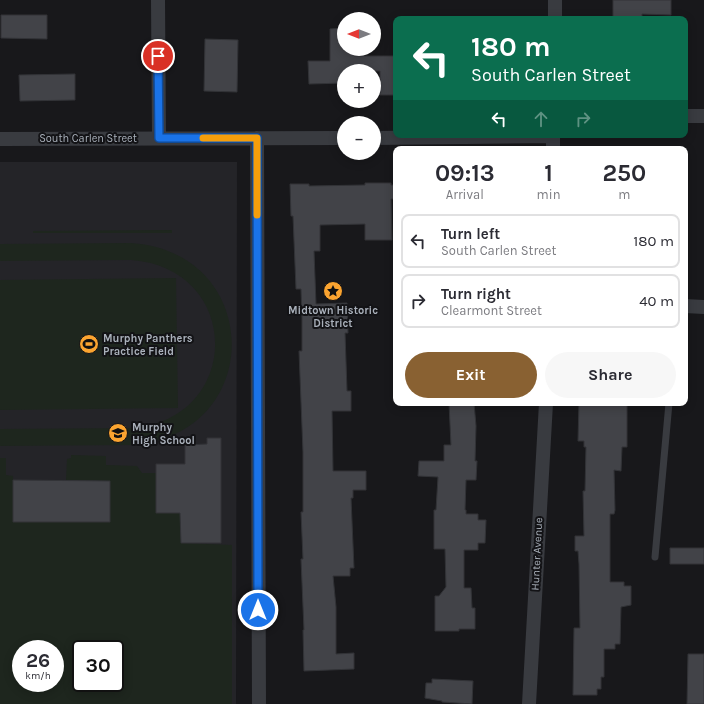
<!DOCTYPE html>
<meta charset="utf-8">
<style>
body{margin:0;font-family:Karla,sans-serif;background:#f7f7f7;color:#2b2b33;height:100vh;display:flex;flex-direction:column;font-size:15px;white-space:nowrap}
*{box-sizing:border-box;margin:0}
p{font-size:13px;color:#7c7c81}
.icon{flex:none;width:22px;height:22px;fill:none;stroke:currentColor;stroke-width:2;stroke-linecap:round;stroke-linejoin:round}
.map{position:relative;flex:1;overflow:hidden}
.side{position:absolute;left:393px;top:146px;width:295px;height:260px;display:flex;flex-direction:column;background:#fff;border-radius:8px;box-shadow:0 2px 10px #0003}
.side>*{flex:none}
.banner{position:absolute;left:393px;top:16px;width:295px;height:122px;border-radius:8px;box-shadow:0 2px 10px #0003;background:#0b6e4f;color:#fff;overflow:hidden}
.needle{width:26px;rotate:270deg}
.fabs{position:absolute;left:337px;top:12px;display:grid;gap:8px}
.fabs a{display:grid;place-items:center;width:44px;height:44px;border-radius:50%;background:#fff;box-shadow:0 2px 10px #0003;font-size:20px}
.speed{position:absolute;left:12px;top:640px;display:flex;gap:8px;font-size:20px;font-weight:700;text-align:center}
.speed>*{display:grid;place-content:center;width:52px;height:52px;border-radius:50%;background:#fff;box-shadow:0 2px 10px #0003;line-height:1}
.speed small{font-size:10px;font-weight:400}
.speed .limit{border:2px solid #111;border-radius:6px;background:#fff;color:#111}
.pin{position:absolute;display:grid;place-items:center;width:34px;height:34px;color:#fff;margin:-17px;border:2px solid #fff;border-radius:50%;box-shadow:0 1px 4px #0007}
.me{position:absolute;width:44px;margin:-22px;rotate:0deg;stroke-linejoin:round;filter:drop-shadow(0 0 3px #0008)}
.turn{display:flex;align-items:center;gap:14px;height:84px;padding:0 12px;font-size:18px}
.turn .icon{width:52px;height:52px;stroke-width:2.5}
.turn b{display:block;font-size:28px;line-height:34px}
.lanes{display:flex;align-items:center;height:38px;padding:0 12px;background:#0003;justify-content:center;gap:20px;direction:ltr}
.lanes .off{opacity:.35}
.eta{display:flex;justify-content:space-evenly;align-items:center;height:68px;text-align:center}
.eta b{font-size:24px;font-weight:700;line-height:28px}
.action{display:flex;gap:8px;margin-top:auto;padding:8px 12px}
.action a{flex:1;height:46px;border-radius:24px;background:#896132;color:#fff;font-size:16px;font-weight:700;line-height:46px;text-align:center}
.action a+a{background:#f7f7f7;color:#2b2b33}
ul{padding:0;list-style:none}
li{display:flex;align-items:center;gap:12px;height:54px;margin:0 8px 6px;padding:0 4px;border:2px solid #e1e1e2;border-radius:8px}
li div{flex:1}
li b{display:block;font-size:15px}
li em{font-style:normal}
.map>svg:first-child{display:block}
</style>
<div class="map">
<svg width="704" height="704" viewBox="0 0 704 704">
<rect width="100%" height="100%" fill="#18181b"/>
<path fill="#242428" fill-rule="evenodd" d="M0,162H237L236,704H0ZM21,649H55V683H21ZM81,649H115V683H81Z"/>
<path fill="#1e261e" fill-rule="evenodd" d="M172,230V233H33V231Z
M131,243C264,252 266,434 133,445L0,446V429L132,428C243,419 243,268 131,260L0,261V244Z
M176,278L178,408L0,410V280Z
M71,455L106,456V465L137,466L142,473H156V512L180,513L181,543L232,545V704H0V458H6V475L13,476L14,522H110V481L66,480L67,459L71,458ZM21,649H55V683H21ZM81,649H115V683H81Z"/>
<path fill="#424348" stroke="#323337" d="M613,0H671V15L642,14V19H613Z
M1,15H47V39L1,38Z
M344,28V49H354V56H396V95H380V71H344V83L309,84L308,61H330V29Z
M205,39L238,40L237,92L204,91Z
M75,74V100L20,101L19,75Z
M365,183H391V185H396V199H391L392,240H365V224L320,225V251H314L316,304L347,303L348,333H345L347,391H351V411H332L333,471H366V490H353V498H351L354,568H350V576H333L336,607V654L354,653V669L304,671L303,630H304L301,559H303L301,512H303V452L299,351H302V319L301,289H296L293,216H291L290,184H309V186L365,185Z
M449,403H474L476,426L475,461H477L476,480H466L465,510H466V514H478V520H486L485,543H478V550H464V588H471L472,608H475V629H459V631H435V596H439L446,587L445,549H434V510H436L438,477L418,476L419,461H444V445H451Z
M579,403H627V447H622L621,471L614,470L615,510L614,514H610V582H624V586H631V605L621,607L620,644H615V649H604V677H601V689H597V695H573L574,628H580L579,564L578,551H575V536H584L583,491H585L586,447H584V441H578Z
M207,438H221V543H181L180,513H156V464H185V445L207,444Z
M13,480L110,481V522H13Z
M670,548H704V564H670Z
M688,654H704V704H687Z
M432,679L473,681L472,704L442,702V701L425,698L426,683H432Z"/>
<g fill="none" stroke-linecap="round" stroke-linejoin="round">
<path stroke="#393b40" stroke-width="7" d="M655,557L669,403"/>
<path stroke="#393b40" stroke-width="14" d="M158,0L159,138
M555,19V0
M685,116H704
M257,138L259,704
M374,138L553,136
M0,139L344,138
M553,149V135
M685,306L704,307
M529,704L546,403"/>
</g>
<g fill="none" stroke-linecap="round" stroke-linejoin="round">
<defs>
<path id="route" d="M158,56L159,138H257L258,610"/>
</defs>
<use href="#route" stroke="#114b97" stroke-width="10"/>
<use href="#route" stroke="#1a73e8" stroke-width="7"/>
<path stroke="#f59e0b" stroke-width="7" d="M203,138H257V215"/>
</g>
<defs>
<symbol id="sight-disc" viewBox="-11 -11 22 22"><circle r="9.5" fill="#fba430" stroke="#131316"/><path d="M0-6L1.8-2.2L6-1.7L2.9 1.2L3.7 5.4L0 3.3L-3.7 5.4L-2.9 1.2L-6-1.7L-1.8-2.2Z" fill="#111"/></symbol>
<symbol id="stadium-disc" viewBox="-11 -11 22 22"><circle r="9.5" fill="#fba430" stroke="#131316"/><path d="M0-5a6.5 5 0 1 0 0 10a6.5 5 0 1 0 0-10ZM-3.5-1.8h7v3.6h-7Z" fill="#111"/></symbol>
<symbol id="school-disc" viewBox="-11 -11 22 22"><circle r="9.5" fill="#fba430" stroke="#131316"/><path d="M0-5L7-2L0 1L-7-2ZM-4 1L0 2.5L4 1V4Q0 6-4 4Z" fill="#111"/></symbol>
</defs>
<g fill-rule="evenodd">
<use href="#sight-disc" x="322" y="280" width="22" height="22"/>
<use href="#stadium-disc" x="78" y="333" width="22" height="22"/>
<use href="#school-disc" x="107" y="422" width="22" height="22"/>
</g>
<g text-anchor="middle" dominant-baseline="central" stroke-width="4" stroke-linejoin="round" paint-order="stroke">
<g font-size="11" fill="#aab1bb" stroke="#131316">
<text x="88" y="138">South Carlen Street</text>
<text transform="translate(537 554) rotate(-87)">Hunter Avenue</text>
</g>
<g font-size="11" font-weight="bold" fill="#aab1bb" stroke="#131316" text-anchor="start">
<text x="333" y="310" text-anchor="middle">Midtown Historic<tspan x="333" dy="13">District</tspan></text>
<text x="103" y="338">Murphy Panthers<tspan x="103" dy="13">Practice Field</tspan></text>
<text x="132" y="427">Murphy<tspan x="132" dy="13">High School</tspan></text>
</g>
</g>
</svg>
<div class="fabs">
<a><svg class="needle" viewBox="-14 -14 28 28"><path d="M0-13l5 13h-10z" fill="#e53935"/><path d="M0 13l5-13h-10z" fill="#7c7c81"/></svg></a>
<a>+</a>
<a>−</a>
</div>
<div class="speed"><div>26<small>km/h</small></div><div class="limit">30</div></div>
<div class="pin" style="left:158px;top:56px;background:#d93025"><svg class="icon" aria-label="arrive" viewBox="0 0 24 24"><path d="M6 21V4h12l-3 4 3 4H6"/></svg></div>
<svg class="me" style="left:258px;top:610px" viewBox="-20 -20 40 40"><circle r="17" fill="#1a73e8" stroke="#fff" stroke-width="3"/><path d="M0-11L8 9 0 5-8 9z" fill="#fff"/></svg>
<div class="banner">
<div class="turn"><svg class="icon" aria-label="left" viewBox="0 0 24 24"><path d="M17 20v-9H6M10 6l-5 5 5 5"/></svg><div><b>180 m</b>South Carlen Street</div></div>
<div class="lanes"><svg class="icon" aria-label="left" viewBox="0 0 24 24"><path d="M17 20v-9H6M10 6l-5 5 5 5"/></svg><svg class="icon off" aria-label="ahead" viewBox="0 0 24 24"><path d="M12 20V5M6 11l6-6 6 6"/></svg><svg class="icon off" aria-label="right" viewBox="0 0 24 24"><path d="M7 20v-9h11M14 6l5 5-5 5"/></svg></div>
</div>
<section class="side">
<div class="eta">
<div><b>09:13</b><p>Arrival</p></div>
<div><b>1</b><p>min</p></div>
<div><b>250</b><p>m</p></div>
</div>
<ul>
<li><svg class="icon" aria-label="left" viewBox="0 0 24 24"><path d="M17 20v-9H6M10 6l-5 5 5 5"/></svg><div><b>Turn left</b><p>South Carlen Street</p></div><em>180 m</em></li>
<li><svg class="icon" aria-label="right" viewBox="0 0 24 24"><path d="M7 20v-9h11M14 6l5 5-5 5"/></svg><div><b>Turn right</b><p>Clearmont Street</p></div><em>40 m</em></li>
</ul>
<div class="action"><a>Exit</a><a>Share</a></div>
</section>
</div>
